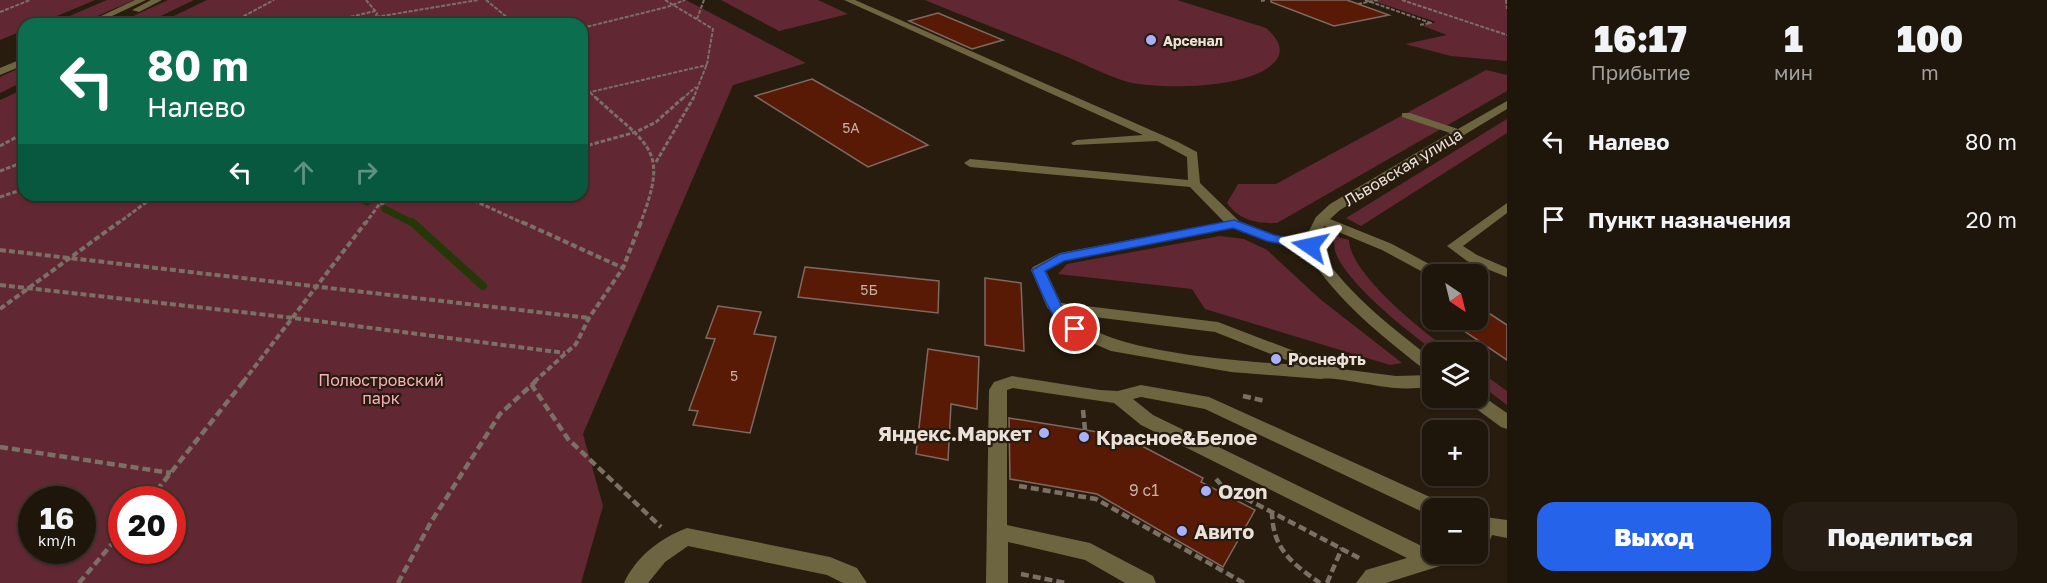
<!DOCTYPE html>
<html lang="ru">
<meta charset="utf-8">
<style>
body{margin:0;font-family:"Golos Text",sans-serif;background:#261e14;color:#f1f3f6;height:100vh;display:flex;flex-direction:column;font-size:22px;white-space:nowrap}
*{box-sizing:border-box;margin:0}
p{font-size:20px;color:#a19f9d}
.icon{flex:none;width:33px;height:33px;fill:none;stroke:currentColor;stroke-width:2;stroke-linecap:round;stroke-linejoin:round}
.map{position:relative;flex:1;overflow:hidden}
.side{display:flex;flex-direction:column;background:#1e150b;width:540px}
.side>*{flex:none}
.guide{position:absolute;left:18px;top:18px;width:570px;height:183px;border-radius:18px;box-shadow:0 2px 4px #0004,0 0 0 2px #3c342c;background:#0b6e4f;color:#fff;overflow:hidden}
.needle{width:39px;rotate:145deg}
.tools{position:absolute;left:1422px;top:264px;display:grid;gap:12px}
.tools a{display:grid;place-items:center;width:66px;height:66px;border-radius:12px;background:#1e150b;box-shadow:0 2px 4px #0004,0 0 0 2px #3c342c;font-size:30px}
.speed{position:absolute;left:18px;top:486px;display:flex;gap:12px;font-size:30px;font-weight:700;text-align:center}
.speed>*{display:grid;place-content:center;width:78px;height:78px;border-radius:50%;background:#1e150b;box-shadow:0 2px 4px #0004,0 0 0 2px #3c342c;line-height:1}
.speed small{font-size:15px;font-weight:400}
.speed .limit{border:9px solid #d22;background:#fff;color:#111}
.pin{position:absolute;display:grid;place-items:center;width:51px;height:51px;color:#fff;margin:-26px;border:3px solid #fff;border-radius:50%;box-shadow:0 2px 6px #0007}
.me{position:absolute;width:66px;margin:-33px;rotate:281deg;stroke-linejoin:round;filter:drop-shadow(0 0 4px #0008)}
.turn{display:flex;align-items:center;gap:21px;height:126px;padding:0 30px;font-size:27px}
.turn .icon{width:78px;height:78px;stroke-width:2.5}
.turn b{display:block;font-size:42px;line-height:51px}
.lanes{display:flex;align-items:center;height:57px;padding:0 30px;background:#0003;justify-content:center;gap:30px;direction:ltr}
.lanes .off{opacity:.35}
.eta{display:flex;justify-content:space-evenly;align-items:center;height:102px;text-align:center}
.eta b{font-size:36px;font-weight:800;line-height:42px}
.action{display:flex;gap:12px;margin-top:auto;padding:12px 30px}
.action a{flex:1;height:69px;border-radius:18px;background:#2563eb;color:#fff;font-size:24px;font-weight:800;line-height:69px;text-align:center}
.action a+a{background:#261e14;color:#f1f3f6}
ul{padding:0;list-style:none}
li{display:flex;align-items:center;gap:18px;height:78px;padding:0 30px}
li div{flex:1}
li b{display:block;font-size:22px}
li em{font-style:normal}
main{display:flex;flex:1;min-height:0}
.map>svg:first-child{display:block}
</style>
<main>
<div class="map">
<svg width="1507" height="583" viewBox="0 0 1507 583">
<rect width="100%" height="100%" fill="#281c0f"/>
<path fill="#612834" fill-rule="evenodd" d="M0,0H95L38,24H24V30L0,40Z
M107,0H134L79,24H51Z
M168,0H194L144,24H116Z
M207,0H686L806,63L733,85L583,434L603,506L581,583H0V100L24,89V195H582V24H157ZM32,500H82V550H32ZM122,500H172V550H122Z
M721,0H818L848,14L779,31Z
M925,0H1177L1266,28C1274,35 1285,47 1277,59C1257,89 1161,90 1128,82C1107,76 1085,64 1065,56C1018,37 971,19 925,0Z
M1371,0H1507V61L1451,56L1405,44L1447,35L1423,26L1436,22Z
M24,66V81L0,93V77Z
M1486,70L1507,75V91L1277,223C1257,224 1239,220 1227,203L1238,184H1276Z
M1507,119V133L1361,226L1346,218Z
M1220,236L1244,239L1267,250L1320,299L1402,363L1390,365L1205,309L1192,289L1058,274L1067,264Z
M1334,236L1349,240C1350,274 1424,333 1452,352H1436C1408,332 1353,288 1338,258C1334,251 1334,244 1334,236Z
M1478,370L1507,391V405L1478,383Z"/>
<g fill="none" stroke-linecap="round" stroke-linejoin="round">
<path stroke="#263707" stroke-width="7" d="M356,195L367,202
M385,209L414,224"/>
<path stroke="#263707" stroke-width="8" d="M412,222L483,286"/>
</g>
<path fill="#591a05" stroke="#7e6962" stroke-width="1.5" d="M1271,0H1347L1389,15L1334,26L1271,2Z
M938,13L1003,40L972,49L909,21Z
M812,79L928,145L868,167L755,96Z
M805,267L939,281L938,313L798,297Z
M985,278L1021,283L1024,351L985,345Z
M718,306L761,312L754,334L776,337L750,433L693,425L698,411L689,410L715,339L706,338Z
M1478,306L1507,325V360L1448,320H1478Z
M928,349L979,357L977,409L951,404L948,460L916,454Z
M1009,418L1123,436L1203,478L1201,482L1255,510L1223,567L1097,494L1010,479Z"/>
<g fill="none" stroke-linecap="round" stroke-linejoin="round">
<path stroke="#7a7065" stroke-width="2" stroke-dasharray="4 1.5" stroke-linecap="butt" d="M366,0L377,13L373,24
M486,0L515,24
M665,0L713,29L707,64L693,99
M1365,0L1431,23L1419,25
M1402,0L1507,35
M1506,0L1507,9
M1261,1L1266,0
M1358,4L1378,0
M0,12L30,0
M376,17L478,0
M697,19L704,0
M229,24L274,0
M330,24L337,20L375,11
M582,28L667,7L685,0
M582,85L597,99
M582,94L707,65
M682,99L696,87"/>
<path stroke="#7a7065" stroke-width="3" stroke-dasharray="4.5 2" stroke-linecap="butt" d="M595,97C649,147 670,148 640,224
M0,146L24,133
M582,147L636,132L656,122L684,97
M656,162L694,97
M0,171L24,162
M462,195L525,224
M0,197L24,189
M380,204L408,195
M117,224L156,195
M365,224L386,195"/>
<path stroke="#7a7065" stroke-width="4" stroke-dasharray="6 3" stroke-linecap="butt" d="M522,222L623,268
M0,250L589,318
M0,285L294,318L565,353
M0,309L119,222
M243,382L366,222
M534,382L576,344L589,318L623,268L641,222"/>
<path stroke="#7a7065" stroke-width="4.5" stroke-dasharray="8 4" stroke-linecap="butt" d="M531,384L568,439L661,527
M1243,396L1265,401
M1083,410L1085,430
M0,447L171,473
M1216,479L1222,486L1361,559
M1019,486L1096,499L1244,583
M149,500L244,381
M1272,511C1272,548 1291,563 1320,583
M1021,574L1065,583
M79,583L122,532
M398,583L431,522L500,414L536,381
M1327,583L1342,548"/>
<path fill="#6d6540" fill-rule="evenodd" d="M135,0H146L95,24H84Z
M151,0H162L139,12L132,10Z
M844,0H855L1178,142L1197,152L1200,183L1239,221L1275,235L1304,241L1316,217L1330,204L1450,133L1402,117V113H1410L1458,129L1507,101V109L1340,210L1330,219L1392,244L1442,271L1444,274H1432V277L1382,250L1324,226L1317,246C1346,293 1389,325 1432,359V373L1426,371C1380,334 1335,300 1305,249L1266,241L1233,228L1064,260L1046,271L1061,303L1218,322L1341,369L1396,376L1432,375V387C1420,388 1407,389 1395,388C1379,387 1331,376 1321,379L1231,372L1111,351L1069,333L1047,307L1031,270L1033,267L1060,253L1224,222L1190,187L970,167L964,163L970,159L1188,180L1187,157L1157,141L1073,145L1071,143L1077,140L1143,135ZM1070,314L1215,332L1299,365C1243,361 1107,354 1070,314Z
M24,58V65L0,75V68Z
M1507,203V213L1463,246L1477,255L1507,268V277L1467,261L1447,246Z
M1012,376L1100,390L1118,391L1141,385L1209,397L1441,502L1444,508H1432V516L1427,514L1205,409L1141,397L1133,399L1153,415L1432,551V554H1463L1459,560L1386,583H1356L1366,570L1407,558L1141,425L1114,403L1013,388L1007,390V525L1090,543L1153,576L1156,583H1125L1085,560L1008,542V583H986L989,390L994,382Z
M1478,393L1507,413V429L1501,427L1467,402L1465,398H1478Z
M1478,516L1507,520V538L1492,535L1485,552L1478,555L1474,554H1478Z
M687,528L830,557L857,568L867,583H843L827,575L688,546L665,562L648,583H624C636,557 660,538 687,528Z"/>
</g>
<path fill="#2563eb" stroke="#184099" stroke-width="1.5" d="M1234,220L1274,235L1314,243L1316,246L1310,250L1267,241L1233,228L1064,261L1045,271L1061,305L1082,329L1075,333C1053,328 1040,288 1032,270L1060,254Z"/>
<g fill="#a9b0fc" stroke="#281c0f" stroke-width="2">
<circle cx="1151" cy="40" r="6"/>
<circle cx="1276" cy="359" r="6"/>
<circle cx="1044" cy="433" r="6"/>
<circle cx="1084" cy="437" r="6"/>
<circle cx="1206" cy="491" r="6"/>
<circle cx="1182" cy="531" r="6"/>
</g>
<g text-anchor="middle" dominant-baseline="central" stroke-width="4.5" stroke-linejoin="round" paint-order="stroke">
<g font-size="14" font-weight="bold" fill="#eae2da" stroke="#281c0f" text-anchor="start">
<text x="1163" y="40">Арсенал</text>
</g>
<g font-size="14" fill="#c6b0a5">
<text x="851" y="127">5А</text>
<text x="869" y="289">5Б</text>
<text x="734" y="375">5</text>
</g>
<g font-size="16" fill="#eae2da" stroke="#281c0f">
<text transform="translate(1403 167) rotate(-31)">Львовская улица</text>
</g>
<g font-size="16" font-weight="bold" fill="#eae2da" stroke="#281c0f" text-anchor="start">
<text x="1288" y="359">Роснефть</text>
</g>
<g font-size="16" fill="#faaebb" stroke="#281c0f">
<text x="381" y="380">Полюстровский<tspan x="381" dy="18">парк</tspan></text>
</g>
<g font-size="16" fill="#c6b0a5">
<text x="1144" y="490">9 с1</text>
</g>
<g font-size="20" font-weight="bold" fill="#eae2da" stroke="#281c0f" text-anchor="start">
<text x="1032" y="433" text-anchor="end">Яндекс.Маркет</text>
<text x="1096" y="437">Красное&amp;Белое</text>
<text x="1218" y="491">Ozon</text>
<text x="1194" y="531">Авито</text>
</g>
</g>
</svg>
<div class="tools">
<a><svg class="needle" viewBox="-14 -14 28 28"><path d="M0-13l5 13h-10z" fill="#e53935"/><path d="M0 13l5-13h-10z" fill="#a19f9d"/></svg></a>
<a><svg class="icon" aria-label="layers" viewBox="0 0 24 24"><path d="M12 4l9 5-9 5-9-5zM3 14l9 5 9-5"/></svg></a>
<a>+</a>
<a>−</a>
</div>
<div class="speed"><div>16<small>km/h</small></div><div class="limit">20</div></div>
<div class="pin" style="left:1075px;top:329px;background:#d93025"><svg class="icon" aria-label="arrive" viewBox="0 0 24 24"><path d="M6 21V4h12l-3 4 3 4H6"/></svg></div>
<svg class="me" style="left:1310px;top:246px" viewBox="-20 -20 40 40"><path d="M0-17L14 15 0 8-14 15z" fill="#2563eb" stroke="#fff" stroke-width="4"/></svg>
<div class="guide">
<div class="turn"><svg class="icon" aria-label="left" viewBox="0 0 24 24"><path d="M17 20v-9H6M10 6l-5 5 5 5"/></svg><div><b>80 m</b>Налево</div></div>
<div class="lanes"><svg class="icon" aria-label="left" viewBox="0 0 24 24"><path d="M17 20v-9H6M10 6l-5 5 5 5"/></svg><svg class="icon off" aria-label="ahead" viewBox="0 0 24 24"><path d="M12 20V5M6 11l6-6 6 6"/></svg><svg class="icon off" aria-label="right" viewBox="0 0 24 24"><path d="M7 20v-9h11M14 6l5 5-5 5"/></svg></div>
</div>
</div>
<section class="side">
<div class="eta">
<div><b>16:17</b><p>Прибытие</p></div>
<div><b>1</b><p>мин</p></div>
<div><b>100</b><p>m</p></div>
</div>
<ul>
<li><svg class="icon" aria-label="left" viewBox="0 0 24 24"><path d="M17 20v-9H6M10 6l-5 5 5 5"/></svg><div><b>Налево</b></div><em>80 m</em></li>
<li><svg class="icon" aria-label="arrive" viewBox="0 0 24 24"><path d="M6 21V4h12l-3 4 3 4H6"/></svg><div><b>Пункт назначения</b></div><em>20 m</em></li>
</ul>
<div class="action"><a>Выход</a><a>Поделиться</a></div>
</section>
</main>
